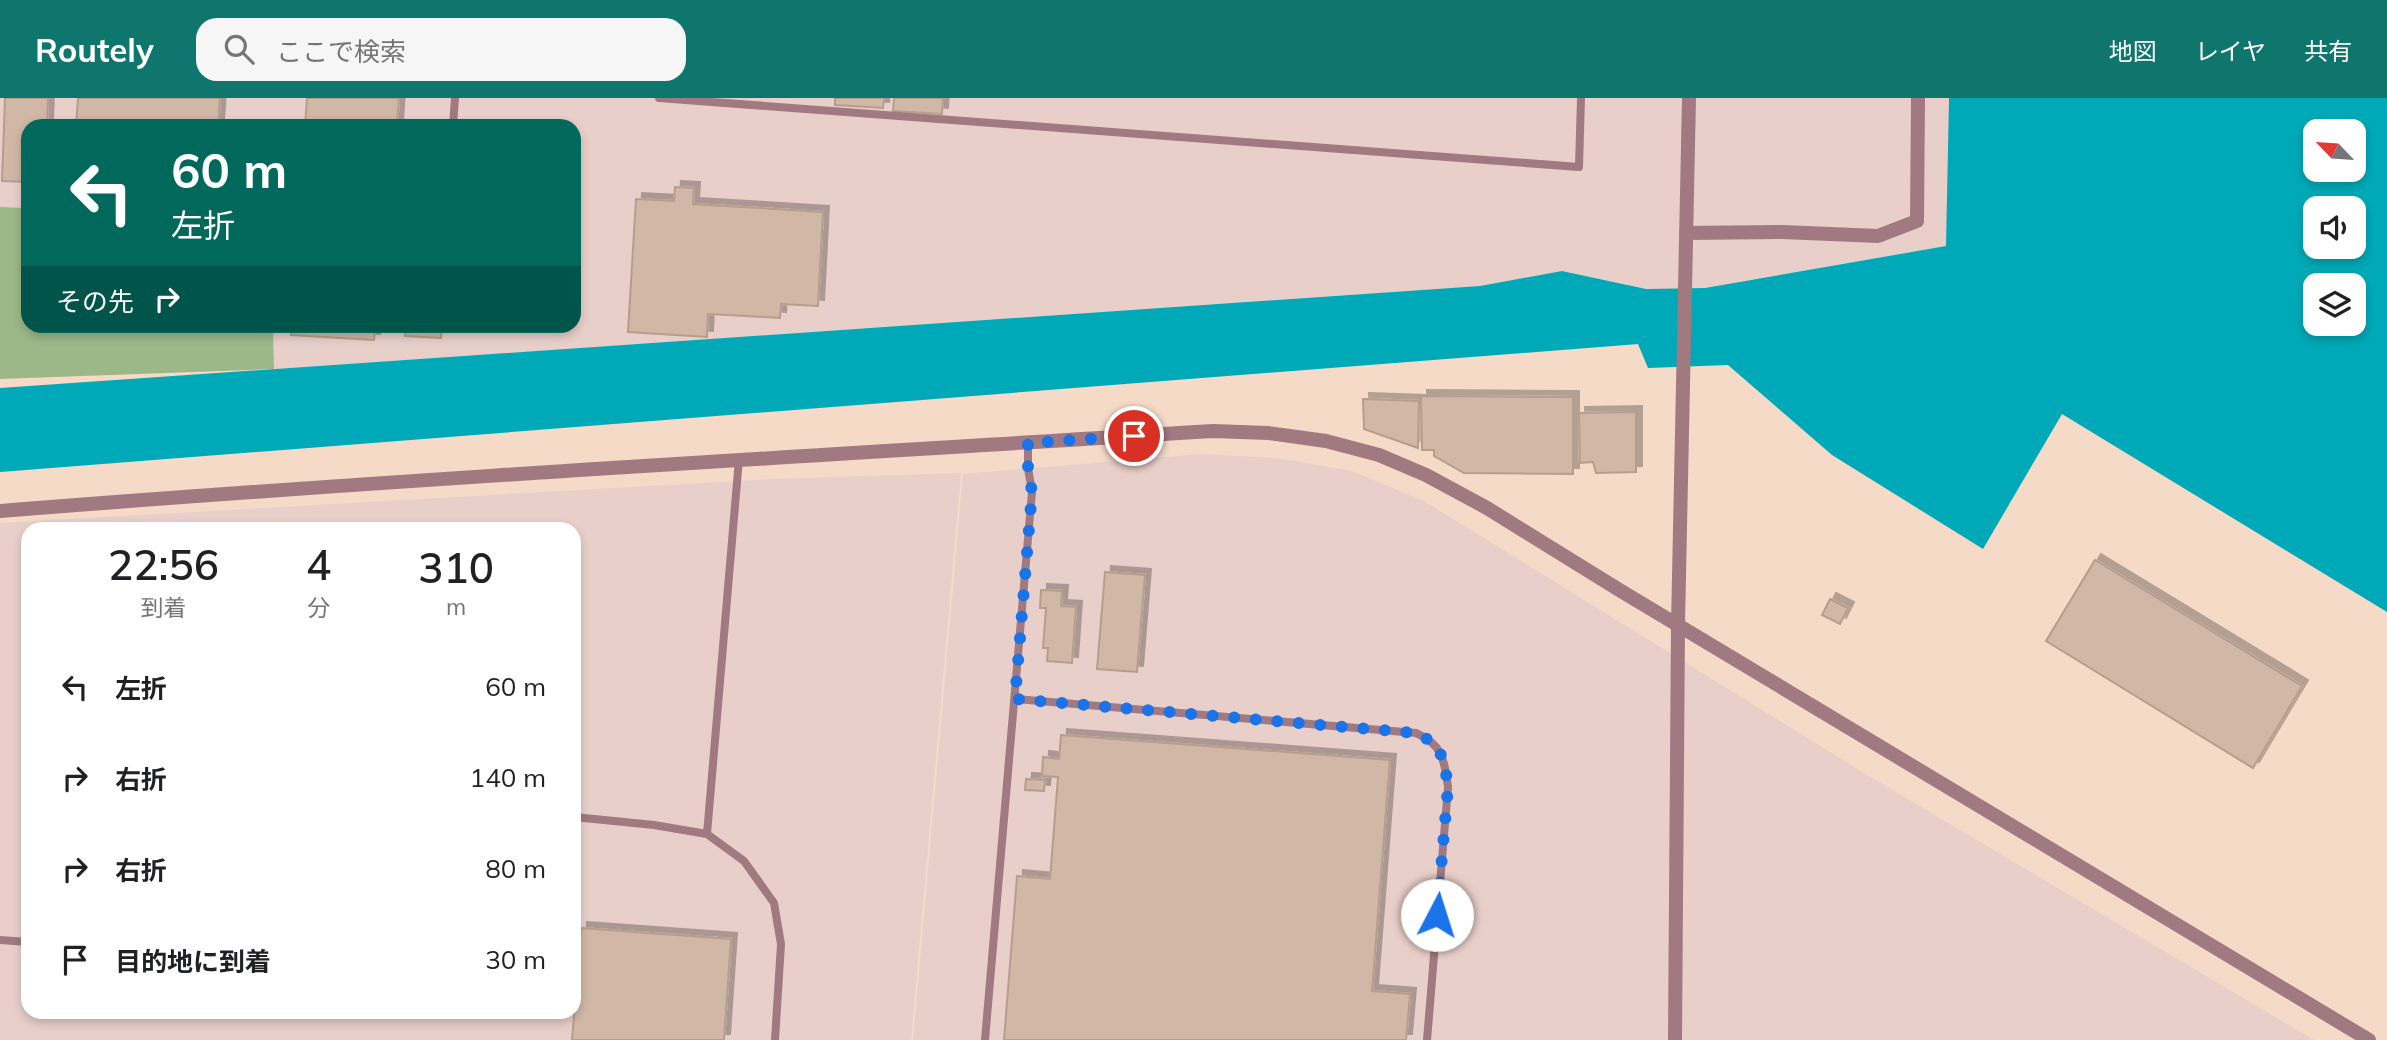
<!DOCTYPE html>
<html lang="ja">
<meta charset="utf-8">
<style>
body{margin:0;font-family:Mulish,"Noto Sans JP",sans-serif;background:#f6f6f6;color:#202124;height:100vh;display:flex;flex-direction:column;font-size:26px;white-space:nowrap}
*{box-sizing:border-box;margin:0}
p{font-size:23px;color:#757577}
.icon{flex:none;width:38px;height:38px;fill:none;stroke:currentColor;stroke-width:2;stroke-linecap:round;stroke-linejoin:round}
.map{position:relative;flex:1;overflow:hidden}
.side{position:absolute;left:21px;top:424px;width:560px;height:497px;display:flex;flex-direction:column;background:#fff;border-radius:21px;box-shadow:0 4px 10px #0003}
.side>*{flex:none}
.banner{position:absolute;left:21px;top:21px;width:560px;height:214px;border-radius:21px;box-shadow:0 4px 10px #0003;background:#00695c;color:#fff;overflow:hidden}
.needle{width:46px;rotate:295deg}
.controls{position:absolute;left:2303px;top:21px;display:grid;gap:14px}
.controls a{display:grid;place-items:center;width:63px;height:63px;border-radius:14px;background:#fff;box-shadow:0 4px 10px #0003;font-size:35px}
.pin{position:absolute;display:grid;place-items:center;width:60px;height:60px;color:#fff;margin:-30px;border:4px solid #fff;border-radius:50%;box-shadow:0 2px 7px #0007}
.me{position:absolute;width:77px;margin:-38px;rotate:5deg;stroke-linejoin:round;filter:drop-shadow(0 0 5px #0008)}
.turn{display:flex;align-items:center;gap:24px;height:147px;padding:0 35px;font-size:32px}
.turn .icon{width:91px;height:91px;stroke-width:2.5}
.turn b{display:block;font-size:49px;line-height:60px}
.then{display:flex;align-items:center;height:66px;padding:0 35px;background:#0003;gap:14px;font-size:26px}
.eta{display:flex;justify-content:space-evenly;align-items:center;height:119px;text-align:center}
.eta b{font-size:42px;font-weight:600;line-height:49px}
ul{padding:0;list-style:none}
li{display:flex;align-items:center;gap:21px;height:91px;padding:0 35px}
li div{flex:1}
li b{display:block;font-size:26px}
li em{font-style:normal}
header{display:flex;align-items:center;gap:42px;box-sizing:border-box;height:98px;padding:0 35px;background:#0f766e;color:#fff}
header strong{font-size:33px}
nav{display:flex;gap:38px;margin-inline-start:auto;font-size:24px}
.search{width:490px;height:63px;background:#f6f6f6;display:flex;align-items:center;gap:18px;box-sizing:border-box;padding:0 24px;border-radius:21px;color:#757577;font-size:26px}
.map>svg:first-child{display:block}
</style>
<header>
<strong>Routely</strong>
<div class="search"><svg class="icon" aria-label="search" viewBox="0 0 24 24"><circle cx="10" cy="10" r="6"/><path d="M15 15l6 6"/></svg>ここで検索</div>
<nav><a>地図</a><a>レイヤ</a><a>共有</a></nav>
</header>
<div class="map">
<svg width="2387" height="942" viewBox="0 0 2387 942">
<defs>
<filter id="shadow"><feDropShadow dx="6" dy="-6" stdDeviation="0" flood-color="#0004"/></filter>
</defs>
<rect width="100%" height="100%" fill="#f5dac8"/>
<path fill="#e9cfca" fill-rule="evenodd" d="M0,0H1949L1947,148L1705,190L1646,191L1562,173L1480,188L274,271L273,228H574V28H28V110L0,109Z
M1201,356L1278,360L1352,373L1424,403L1869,678L2314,942H913L963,376Z
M961,375L911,942H0V425L771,381ZM28,430H574V914H28Z"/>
<path fill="#9db888" d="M0,109L28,110V228H273L274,271L0,281Z"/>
<path fill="#00a9b7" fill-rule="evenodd" d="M1949,0H2387V514L2062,316L1983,451L1832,357L1728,267L1648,270L1638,246L0,374V290L1480,188L1562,173L1646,191L1705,190L1946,148ZM2315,33H2354V72H2315ZM2315,110H2354V149H2315ZM2315,187H2354V226H2315Z"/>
<path fill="#d1b7a5" stroke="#b79e8c" stroke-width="2" filter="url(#shadow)" d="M5,0H48L47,28H28V84L2,83Z
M78,0H220L218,28H76Z
M307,0H399L397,28H305Z
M835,0H884L883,10L835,7Z
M894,0H943L942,16L893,13Z
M675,89L694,90L693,106L823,114L818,208L781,206L780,220L708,216L707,239L628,234L636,101L674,103Z
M291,228H375L374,242L291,237Z
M406,228H442L441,240L405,238Z
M1421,298L1573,299V376L1464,375L1434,358V352H1422Z
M1363,301L1419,303L1418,350L1364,331Z
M1636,314V374L1596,375L1593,364L1580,365L1579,315Z
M2095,462L2302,588L2253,670L2046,543Z
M1105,474L1145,477L1137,574L1097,571Z
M1041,492L1062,493L1061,508L1076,509L1072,565L1047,563L1048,550H1043L1046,510H1040Z
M1830,501L1848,510L1840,526L1822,517Z
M1061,637L1390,662L1372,893L1410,896L1406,942H1004L1017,778L1050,781L1058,679L1042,678L1043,659L1059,661Z
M1026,681L1045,682L1044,693L1025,692Z
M581,830L731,841L724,942H572Z"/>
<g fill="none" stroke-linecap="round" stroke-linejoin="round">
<path stroke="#a17981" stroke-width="8" d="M659,0L1579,69L1581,0
M453,28L455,0
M1015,601L1416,635C1443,647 1444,661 1448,689L1427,942
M574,719L654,727L707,736L744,763L774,805L781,846L775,942
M707,736L739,361
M0,842L28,844
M985,942L1032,394L1028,370V345"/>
<path stroke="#a17981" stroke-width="14" d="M1686,135L1782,134L1878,138L1917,123L1918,0
M0,413C404,381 809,358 1213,333L1268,335L1326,343L1379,357L1426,377L1487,410L1621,493L2369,942
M1675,942L1678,526L1689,0"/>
</g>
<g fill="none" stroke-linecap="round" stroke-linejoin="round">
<path stroke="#1a73e8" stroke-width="12" stroke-dasharray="0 21.6" d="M1134,338L1028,345V370L1032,394L1015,601L1416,635C1443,647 1444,662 1448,689L1437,817"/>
</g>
</svg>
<div class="controls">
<a><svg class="needle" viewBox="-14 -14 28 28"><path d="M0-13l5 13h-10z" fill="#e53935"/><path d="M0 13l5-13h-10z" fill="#757577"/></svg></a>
<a><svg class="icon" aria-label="sound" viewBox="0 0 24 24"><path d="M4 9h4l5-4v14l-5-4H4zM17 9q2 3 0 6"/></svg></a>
<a><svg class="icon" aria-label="layers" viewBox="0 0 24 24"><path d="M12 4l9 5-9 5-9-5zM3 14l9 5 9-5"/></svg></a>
</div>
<div class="pin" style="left:1134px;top:338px;background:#d93025"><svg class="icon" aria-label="arrive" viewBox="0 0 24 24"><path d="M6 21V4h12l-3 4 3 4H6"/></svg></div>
<svg class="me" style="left:1437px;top:817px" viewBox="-20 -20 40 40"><circle r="19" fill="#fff"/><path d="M0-13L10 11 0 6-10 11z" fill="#1a73e8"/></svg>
<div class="banner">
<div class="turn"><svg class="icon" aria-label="left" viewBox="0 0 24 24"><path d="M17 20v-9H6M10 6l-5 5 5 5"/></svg><div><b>60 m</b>左折</div></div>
<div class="then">その先<svg class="icon" aria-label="right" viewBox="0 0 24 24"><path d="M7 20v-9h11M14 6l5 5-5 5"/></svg></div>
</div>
<section class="side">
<div class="eta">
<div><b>22:56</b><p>到着</p></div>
<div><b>4</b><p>分</p></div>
<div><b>310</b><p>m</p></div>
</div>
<ul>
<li><svg class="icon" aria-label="left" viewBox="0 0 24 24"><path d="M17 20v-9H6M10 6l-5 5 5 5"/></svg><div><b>左折</b></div><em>60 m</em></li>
<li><svg class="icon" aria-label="right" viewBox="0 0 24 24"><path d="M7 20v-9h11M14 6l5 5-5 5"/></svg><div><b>右折</b></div><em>140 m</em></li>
<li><svg class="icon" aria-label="right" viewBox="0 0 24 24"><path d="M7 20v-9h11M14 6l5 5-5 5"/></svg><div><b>右折</b></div><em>80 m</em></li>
<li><svg class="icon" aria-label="arrive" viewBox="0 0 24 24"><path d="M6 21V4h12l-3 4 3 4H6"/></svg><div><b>目的地に到着</b></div><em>30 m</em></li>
</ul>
</section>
</div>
